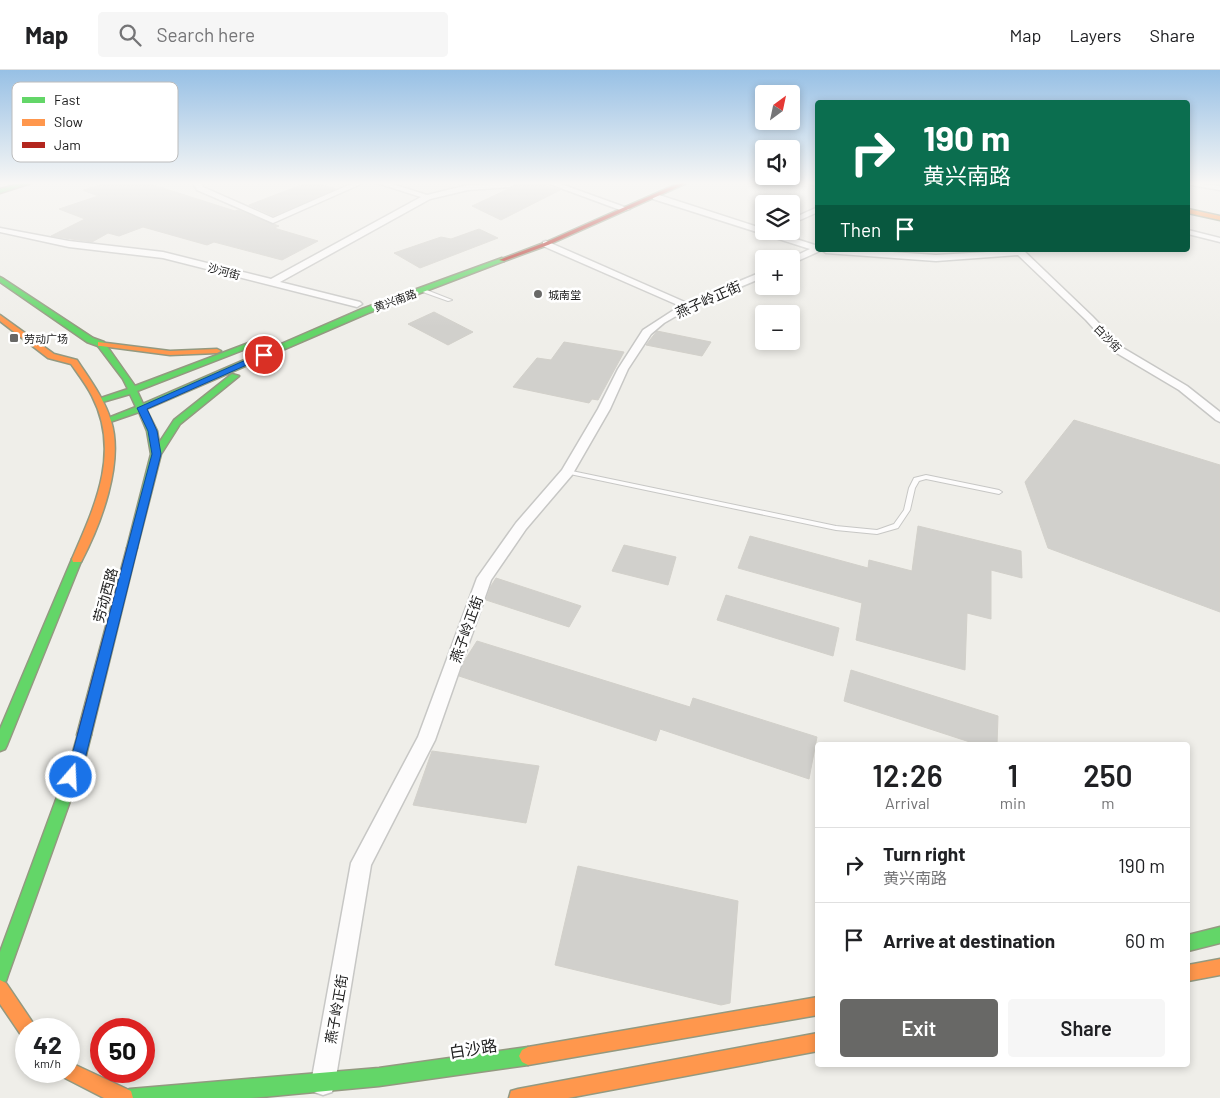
<!DOCTYPE html>
<meta charset="utf-8">
<style>
body{margin:0;font-family:Barlow,"Noto Sans SC",sans-serif;background:#f6f6f6;color:#202124;height:100vh;display:flex;flex-direction:column;font-size:19px;white-space:nowrap}
*{box-sizing:border-box;margin:0}
p{font-size:16px;color:#757577}
.icon{flex:none;width:28px;height:28px;fill:none;stroke:currentColor;stroke-width:2;stroke-linecap:round;stroke-linejoin:round}
.map{position:relative;flex:1;overflow:hidden}
.side{position:absolute;left:815px;top:672px;width:375px;height:325px;display:flex;flex-direction:column;background:#fff;border-radius:5px;box-shadow:0 2px 8px #0003}
.side>*{flex:none}
.guide{position:absolute;left:815px;top:30px;width:375px;height:152px;border-radius:5px;box-shadow:0 2px 8px #0003;background:#0b6e4f;color:#fff;overflow:hidden}
.needle{width:32px;rotate:33deg}
.fabs{position:absolute;left:755px;top:15px;display:grid;gap:10px}
.fabs a{display:grid;place-items:center;width:45px;height:45px;border-radius:5px;background:#fff;box-shadow:0 2px 8px #0003;font-size:25px}
.speed{position:absolute;left:15px;top:948px;display:flex;gap:10px;font-size:25px;font-weight:700;text-align:center}
.speed>*{display:grid;place-content:center;width:65px;height:65px;border-radius:50%;background:#fff;box-shadow:0 2px 8px #0003;line-height:1}
.speed small{font-size:12px;font-weight:400}
.speed .limit{border:8px solid #d22;background:#fff;color:#111}
.pin{position:absolute;display:grid;place-items:center;width:42px;height:42px;color:#fff;margin:-21px;border:2px solid #fff;border-radius:50%;box-shadow:0 1px 5px #0007}
.me{position:absolute;width:55px;margin:-28px;rotate:19deg;stroke-linejoin:round;filter:drop-shadow(0 0 4px #0008)}
.turn{display:flex;align-items:center;gap:18px;height:105px;padding:0 25px;font-size:22px}
.turn .icon{width:65px;height:65px;stroke-width:2.5}
.turn b{display:block;font-size:35px;line-height:42px}
.then{display:flex;align-items:center;height:48px;padding:0 25px;background:#0003;gap:10px;font-size:19px}
.eta{display:flex;justify-content:space-evenly;align-items:center;height:85px;text-align:center}
.eta b{font-size:30px;font-weight:600;line-height:35px}
.button{display:flex;gap:10px;margin-top:auto;padding:10px 25px}
.button a{flex:1;height:58px;border-radius:5px;background:#686866;color:#fff;font-size:20px;font-weight:600;line-height:58px;text-align:center}
.button a+a{background:#f6f6f6;color:#202124}
ul{padding:0;list-style:none}
li{display:flex;align-items:center;gap:15px;height:75px;padding:0 25px;border-top:1px solid #e0e0e0}
li div{flex:1}
li b{display:block;font-size:19px}
li em{font-style:normal}
header{display:flex;align-items:center;gap:30px;box-sizing:border-box;height:70px;padding:0 25px;background:#fff;border-bottom:1px solid #e0e0e0}
header strong{font-size:24px}
nav{display:flex;gap:28px;margin-inline-start:auto;font-size:18px}
.search{width:350px;height:45px;background:#f6f6f6;display:flex;align-items:center;gap:12px;box-sizing:border-box;padding:0 18px;border-radius:5px;color:#757577;font-size:19px}
.map>svg:first-child{display:block}
</style>
<header>
<strong>Map</strong>
<div class="search"><svg class="icon" aria-label="search" viewBox="0 0 24 24"><circle cx="10" cy="10" r="6"/><path d="M15 15l6 6"/></svg>Search here</div>
<nav><a>Map</a><a>Layers</a><a>Share</a></nav>
</header>
<div class="map">
<svg width="1220" height="1028" viewBox="0 0 1220 1028">
<rect width="100%" height="100%" fill="#efeee9"/>
<path fill="#d1d0cc" stroke="#d2d0ca" d="M107,113H147L235,141L238,140L279,156L274,158L318,171L282,190L214,172L207,175L143,157L119,166L108,163L92,172L51,166L85,149L59,139L98,126L83,120Z
M306,113H316L336,119L273,146L249,135Z
M521,113H538L560,120L501,150L472,136Z
M479,159L498,168L420,198L394,183L441,167L451,169Z
M434,242L473,262L448,275L408,254Z
M657,261L711,272L702,286L646,275Z
M564,272L624,282L598,330L592,329L589,333L513,317L537,288L551,290Z
M1074,350L1220,395V542L1048,478L1025,412Z
M918,456L1021,481L1022,508L991,500V549L967,543L965,600L856,570L862,533L738,498L750,466L868,498L869,490L912,501Z
M624,475L676,487L668,515L612,501Z
M496,508L581,536L569,557L486,530L491,516Z
M726,525L839,558L833,586L717,550Z
M477,571L690,637L693,628L817,667L809,709L660,659L656,671L459,606L465,590Z
M851,600L998,646L997,675H979L844,631Z
M432,681L539,696L526,753L413,735Z
M578,796L738,831L730,933L721,935L555,895Z"/>
<g fill="none" stroke-linecap="round" stroke-linejoin="round">
<defs>
<path id="lane" d="M420,219H424L452,230L448,231L420,221Z
M567,400L836,456L877,460L894,454L904,440L909,418L914,408L926,405L999,420L1002,422L999,424L926,409L919,411L915,418L910,440L898,458L877,464L836,460L565,403L564,402Z"/>
<path id="street" d="M193,113H201L203,117L273,148L353,113H363L273,153L197,120Z
M377,113H389L427,125L468,115L511,113L514,115L510,117L468,120L430,129L280,212L360,232L362,234L357,237L163,188L69,177L0,162V158L69,171L163,182L271,209L421,127Z
M547,113H558L630,139L623,141Z
M808,113H818V117Z
M1188,113L1220,116V120L1191,115Z
M653,125H659L764,159V161H771L818,176V180H822L791,194V189H789L810,179L653,129Z
M818,137V142L791,154V149Z
M1188,160L1220,168V172L1188,164Z
M546,171L687,233L764,201V207L690,238L664,253L651,264L628,299L610,339L572,405L526,459L491,510L435,670L371,795L335,1013L332,1022L323,1025L314,1022L311,1013L351,793L418,667L477,508L516,453L562,400L598,339L618,299L643,260L680,236L543,176V172Z
M822,180H861L936,185L1023,180L1092,246L1123,278L1187,316L1220,342V352L1216,350L1179,320L1115,282L1086,250L1018,185L936,191L826,183Z"/>
<path id="fast" d="M22,113H31L0,123V119Z
M502,188L504,189V191L368,243L146,339L157,361L159,373L174,350L232,304L239,306L180,354L161,384L137,478L132,482L127,478L151,384L147,361L139,342L107,353L103,350L136,337L130,324L99,333L95,330L128,319L123,309L98,276L87,272L0,212V207L2,208L93,268L104,272L135,316L254,271L261,273L137,321L143,334L362,239Z
M77,485L82,489L7,675L5,679L0,681V659L72,489Z
M84,659L89,661L91,665L85,689L8,905L6,911L0,913V882L71,689L79,661Z
M1220,857V873L1188,881V865Z
M528,977L534,980L537,986L534,992L528,995L379,1016L251,1028H121L123,1021L130,1019L379,998Z"/>
<path id="slow" d="M1188,139L1220,146V150L1188,143Z
M0,245L54,284L77,290C90,310 104,328 111,351C124,393 101,454 81,492H73L72,489C95,436 121,382 92,326C86,314 78,304 71,294L48,288L0,251Z
M98,272L170,281L217,279L221,281L217,283L170,285L101,276H98Z
M1220,889V905L1188,911V895Z
M0,910L6,913L33,953L36,959H26V968L21,965L0,934Z
M818,927V945L528,995L522,992L519,986L522,980L528,977Z
M818,963V981L568,1028H509L511,1021L518,1019Z
M69,992L131,1021L133,1028H104L63,1007L60,1001H69Z"/>
<path id="jam" d="M679,113H687L548,175L504,191L499,190L544,173Z
M132,474L137,478L91,665L89,669L84,671L79,669L77,665L127,478Z"/>
</defs>
<use href="#lane" stroke="#c7c7c5" stroke-width="2"/>
<use href="#street" stroke="#c7c7c5" stroke-width="3"/>
<use href="#fast" stroke="#939980" stroke-width="3"/>
<use href="#slow" stroke="#939980" stroke-width="3"/>
<use href="#jam" stroke="#939980" stroke-width="3"/>
<use href="#lane" fill="#fdfcfc" fill-rule="evenodd"/>
<use href="#street" fill="#fdfcfc" fill-rule="evenodd"/>
<use href="#fast" fill="#63d668" fill-rule="evenodd"/>
<use href="#slow" fill="#ff974d" fill-rule="evenodd"/>
<use href="#jam" fill="#b3261e" fill-rule="evenodd"/>
</g>
<linearGradient id="sky" x2="0" y2="1"><stop stop-color="#97c0e5"/><stop offset="0.44" stop-color="#f8f7f5"/><stop offset="1" stop-color="#f8f7f5" stop-opacity="0"/></linearGradient>
<rect width="1220" height="257" fill="url(#sky)"/>
<path fill="#1a73e8" stroke="#114b97" d="M264,282L268,285L267,286L147,339L157,361L161,384L85,689L76,712L71,714L66,712L64,707L71,689L152,384L148,361L137,338Z"/>
<g fill="#686866" stroke="#fff" stroke-width="2">
<circle cx="538" cy="224" r="5"/>
<rect x="9" y="263" width="10" height="10" rx="2.5"/>
</g>
<g text-anchor="middle" dominant-baseline="central" stroke-width="5" stroke-linejoin="round" paint-order="stroke">
<g font-size="11" fill="#202020" stroke="#fff">
<text transform="translate(224 201) rotate(15)">沙河街</text>
<text transform="translate(395 230) rotate(-20)">黄兴南路</text>
<text transform="translate(1108 268) rotate(45)">白沙街</text>
</g>
<g font-size="11" fill="#202020" stroke="#fff" text-anchor="start">
<text x="548" y="224">城南堂</text>
<text x="24" y="268">劳动广场</text>
</g>
<g font-size="14" fill="#202020" stroke="#fff">
<text transform="translate(708 229) rotate(-24)">燕子岭正街</text>
<text transform="translate(105 525) rotate(-75)">劳动西路</text>
<text transform="translate(466 559) rotate(-70)">燕子岭正街</text>
<text transform="translate(336 939) rotate(-80)">燕子岭正街</text>
</g>
<g font-size="16" fill="#202020" stroke="#fff">
<text transform="translate(473 978) rotate(-9)">白沙路</text>
</g>
</g>
<rect x="12" y="12" width="166" height="80" rx="8" fill="#fff" stroke="#bcbcbc" stroke-width="1"/>
<rect x="22" y="27" width="23" height="6" fill="#63d668"/>
<rect x="22" y="49" width="23" height="7" fill="#ff974d"/>
<rect x="22" y="72" width="23" height="6" fill="#b3261e"/>
<g font-size="14" fill="#202020">
<text x="54" y="35">Fast</text>
<text x="54" y="57">Slow</text>
<text x="54" y="80">Jam</text>
</g>
</svg>
<div class="fabs">
<a><svg class="needle" viewBox="-14 -14 28 28"><path d="M0-13l5 13h-10z" fill="#e53935"/><path d="M0 13l5-13h-10z" fill="#757577"/></svg></a>
<a><svg class="icon" aria-label="sound" viewBox="0 0 24 24"><path d="M4 9h4l5-4v14l-5-4H4zM17 9q2 3 0 6"/></svg></a>
<a><svg class="icon" aria-label="layers" viewBox="0 0 24 24"><path d="M12 4l9 5-9 5-9-5zM3 14l9 5 9-5"/></svg></a>
<a>+</a>
<a>−</a>
</div>
<div class="speed"><div>42<small>km/h</small></div><div class="limit">50</div></div>
<div class="pin" style="left:264px;top:285px;background:#d93025"><svg class="icon" aria-label="arrive" viewBox="0 0 24 24"><path d="M6 21V4h12l-3 4 3 4H6"/></svg></div>
<svg class="me" style="left:71px;top:707px" viewBox="-20 -20 40 40"><circle r="17" fill="#1a73e8" stroke="#fff" stroke-width="3"/><path d="M0-11L8 9 0 5-8 9z" fill="#fff"/></svg>
<div class="guide">
<div class="turn"><svg class="icon" aria-label="right" viewBox="0 0 24 24"><path d="M7 20v-9h11M14 6l5 5-5 5"/></svg><div><b>190 m</b>黄兴南路</div></div>
<div class="then">Then<svg class="icon" aria-label="arrive" viewBox="0 0 24 24"><path d="M6 21V4h12l-3 4 3 4H6"/></svg></div>
</div>
<section class="side">
<div class="eta">
<div><b>12:26</b><p>Arrival</p></div>
<div><b>1</b><p>min</p></div>
<div><b>250</b><p>m</p></div>
</div>
<ul>
<li><svg class="icon" aria-label="right" viewBox="0 0 24 24"><path d="M7 20v-9h11M14 6l5 5-5 5"/></svg><div><b>Turn right</b><p>黄兴南路</p></div><em>190 m</em></li>
<li><svg class="icon" aria-label="arrive" viewBox="0 0 24 24"><path d="M6 21V4h12l-3 4 3 4H6"/></svg><div><b>Arrive at destination</b></div><em>60 m</em></li>
</ul>
<div class="button"><a>Exit</a><a>Share</a></div>
</section>
</div>
